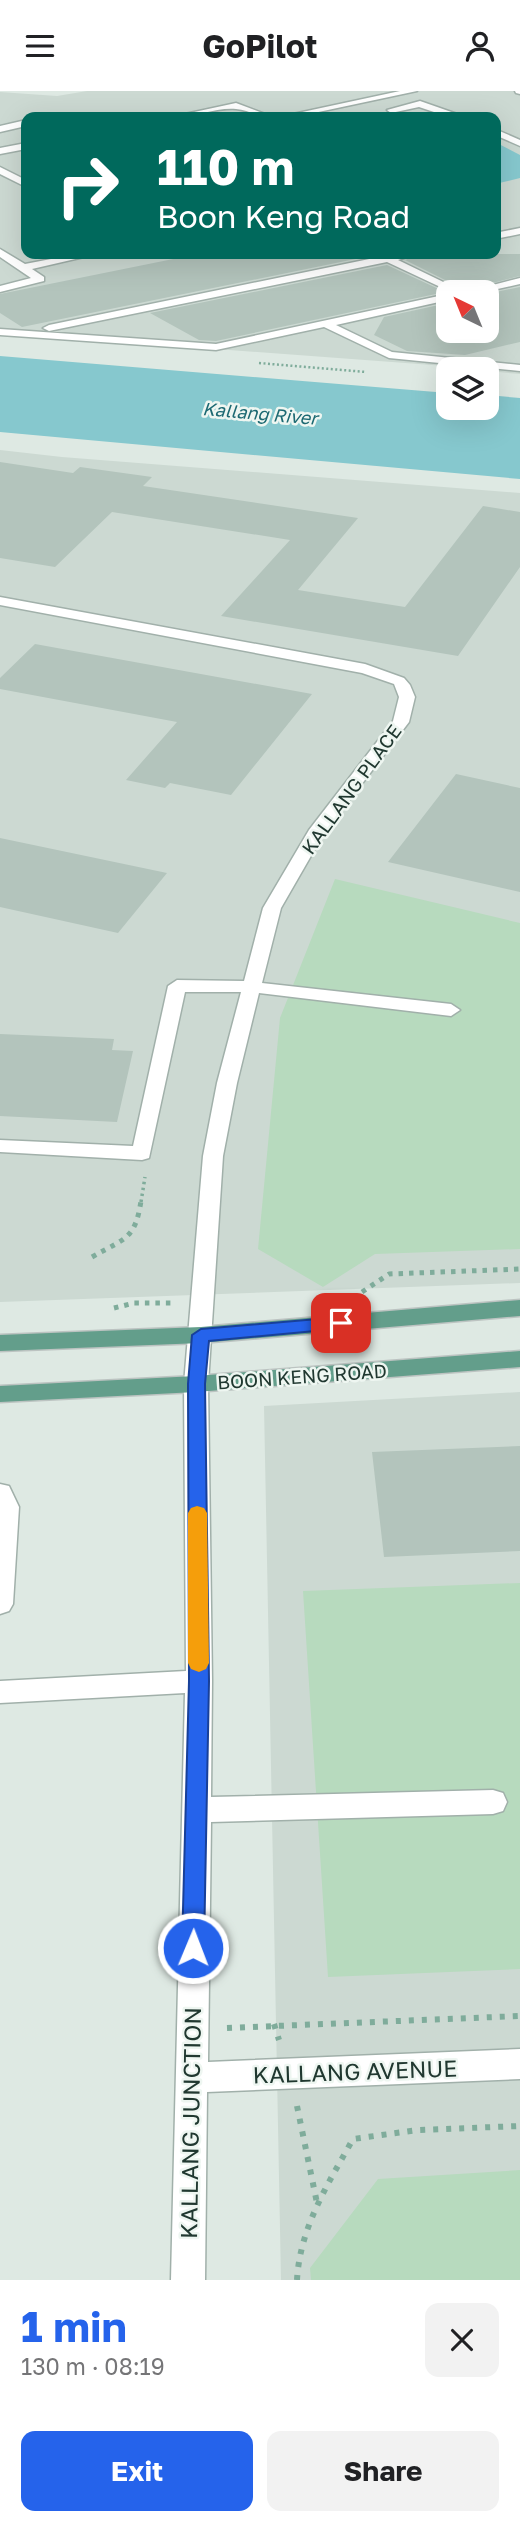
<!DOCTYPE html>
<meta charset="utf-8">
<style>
body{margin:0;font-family:"Golos Text",sans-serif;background:#f2f2f2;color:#202124;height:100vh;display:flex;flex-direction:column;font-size:26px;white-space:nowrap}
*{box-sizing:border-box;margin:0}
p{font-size:23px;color:#757577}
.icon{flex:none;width:38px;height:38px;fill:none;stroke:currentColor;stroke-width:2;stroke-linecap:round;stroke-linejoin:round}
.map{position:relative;height:2189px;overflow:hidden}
.sheet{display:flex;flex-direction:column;background:#fff;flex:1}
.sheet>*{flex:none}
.hud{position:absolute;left:21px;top:21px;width:480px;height:147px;border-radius:14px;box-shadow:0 7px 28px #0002;background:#00695c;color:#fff;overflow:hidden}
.needle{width:46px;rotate:317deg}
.buttons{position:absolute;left:436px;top:189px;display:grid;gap:14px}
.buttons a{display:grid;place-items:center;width:63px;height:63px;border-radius:14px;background:#fff;box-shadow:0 7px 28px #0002;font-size:35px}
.pin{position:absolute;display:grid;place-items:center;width:60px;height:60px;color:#fff;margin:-30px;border-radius:14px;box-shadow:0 4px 10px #0006}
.me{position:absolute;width:77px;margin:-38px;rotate:1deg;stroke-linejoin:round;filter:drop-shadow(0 0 5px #0008)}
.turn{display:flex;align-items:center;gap:24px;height:147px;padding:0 21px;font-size:32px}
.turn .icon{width:91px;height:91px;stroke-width:2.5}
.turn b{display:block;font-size:49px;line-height:60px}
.round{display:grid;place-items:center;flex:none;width:74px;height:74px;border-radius:14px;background:#f2f2f2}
.headline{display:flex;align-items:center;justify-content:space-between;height:119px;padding:0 21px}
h1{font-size:42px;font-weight:700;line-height:52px;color:#2563eb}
.action{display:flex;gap:14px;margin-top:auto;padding:14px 21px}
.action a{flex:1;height:80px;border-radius:14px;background:#2563eb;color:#fff;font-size:28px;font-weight:700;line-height:80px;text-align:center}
.action a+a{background:#f2f2f2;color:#202124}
header{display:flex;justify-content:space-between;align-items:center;height:91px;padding:0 21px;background:#fff;font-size:32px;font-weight:700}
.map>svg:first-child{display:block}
</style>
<header><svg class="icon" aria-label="menu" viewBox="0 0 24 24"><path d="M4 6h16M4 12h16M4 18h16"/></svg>GoPilot<svg class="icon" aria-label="person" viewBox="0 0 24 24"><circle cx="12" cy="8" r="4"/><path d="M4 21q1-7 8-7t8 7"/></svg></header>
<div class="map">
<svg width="520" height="2189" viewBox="0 0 520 2189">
<rect width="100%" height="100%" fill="#dee9e3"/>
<path fill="#ccd9d2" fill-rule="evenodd" d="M87,0H520V283L487,280L486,278L0,242V1L57,5ZM26,26H495V163H26ZM448,201H486V240H448Z
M0,359L62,366L520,402V1192L0,1211Z
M520,1301V2189H281L264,1315Z"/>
<path fill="#b7dabe" d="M335,788L520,832V1158L375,1163L323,1196L258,1158L280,927Z
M520,1492V1878L328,1886L303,1500Z
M520,2079V2189H311L310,2177L378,2088Z"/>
<path fill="#86c8ce" d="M495,51L520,64V87L495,93Z
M0,265L448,302V317H486L487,304L520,307V388L0,341Z"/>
<path fill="#b3c4bc" d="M198,163H358L365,166L22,236L0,222V203Z
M419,163H520V185L465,199L405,169Z
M387,174L445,201L216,250L199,249L150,222Z
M520,196V251L465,264L407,260L374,244L384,226L448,212V240H486V203Z
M0,371L73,382L80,376L152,386L143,395L358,427L298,499L405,516L483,415L520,421V476L458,565L221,525L290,449L112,421L55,476L0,467Z
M35,553L312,603L231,704L170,692L165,697L126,689L177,631L0,598V587Z
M456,683L520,697V801L388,771Z
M0,747L167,782L118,842L0,816Z
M0,943L114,948L112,959L133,960L117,1031L0,1025Z
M520,1355V1460L384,1466L372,1361Z"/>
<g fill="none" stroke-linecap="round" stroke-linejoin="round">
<defs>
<path id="minor" d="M400,0H417L295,26H279Z
M515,0H520V3L516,2Z
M420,10L460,24L461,26H449L419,16L391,22L387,19Z
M236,12L273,26C259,27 249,19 236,18C217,16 192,27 171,26Z
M26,29V35L0,41V35Z
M495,38L520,49V55L495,44Z
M26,52V58L0,63V57Z
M0,76L26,89V96L0,83Z
M520,137V143L495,148V142Z
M0,158L25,173L77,163H97L32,178L44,186V190L0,201V195L31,187L0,166Z
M384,163H416L398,169L464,201H451L387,171L49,240L43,237L49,234L379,166Z
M520,187V193L484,201H466Z
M448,203V209L336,234L392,261L520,274V280L389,267L324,236L216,259L0,244V238L216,253Z
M0,506L365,573L404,587L410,594L415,606L409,631L323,744L281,817L262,892L451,913L460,919L451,925L259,902L237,992L223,1065L208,1293L212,1590L211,1706L493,1699L503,1702L507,1711L503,1720L493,1723L211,1731L208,1971L520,1958V1988L207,2001L205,2189H171L185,1602L0,1612V1590L186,1580L184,1293L203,1065L217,992L241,901H185L149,1067L142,1069L0,1061V1049L133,1055L168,895L177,889L244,890L263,817L309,739L393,630L399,606L394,593L362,582L0,514Z
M0,1393L9,1395L19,1416L13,1513L9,1520L0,1523Z"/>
<path id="major" d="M520,1209V1225L201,1252L0,1260V1244L201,1236Z
M520,1260V1276L196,1301L0,1311V1295L196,1285Z"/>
</defs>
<use href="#minor" stroke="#a1b0aa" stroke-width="3"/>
<use href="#major" stroke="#bcc3c1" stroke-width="3"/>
<path stroke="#7fac9b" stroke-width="2.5" stroke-dasharray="2 2.5" stroke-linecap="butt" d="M259,272L366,281"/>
<path stroke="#7fac9b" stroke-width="3.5" stroke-dasharray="2.5 3.5" stroke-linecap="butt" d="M141,1111L145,1086"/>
<path stroke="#7fac9b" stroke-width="5" stroke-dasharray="4.5 6" stroke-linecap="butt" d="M92,1166C125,1147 135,1149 141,1110
M362,1201L389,1183L520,1178
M114,1217L134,1212H171"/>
<path stroke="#7fac9b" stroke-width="6" stroke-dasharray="5 8" stroke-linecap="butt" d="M274,1933L279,1949
M227,1937L520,1925
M297,2015L317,2112
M297,2189C300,2136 328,2093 353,2048L418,2039L520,2035"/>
<use href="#minor" fill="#fff" fill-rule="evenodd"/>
<use href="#major" fill="#639e8b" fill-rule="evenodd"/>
</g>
<path fill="#2563eb" stroke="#184099" stroke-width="2" d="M341,1226L349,1232L347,1237L209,1250L205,1293L209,1590L204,1857L201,1864L193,1867L185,1864L182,1857L189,1590L188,1293L192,1244L201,1238Z"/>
<path fill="#f59e0b" d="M197,1415L204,1417L207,1422L209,1572L206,1578L199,1581L191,1578L188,1572V1422L191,1417Z"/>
<g text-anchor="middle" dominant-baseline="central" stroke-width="5" stroke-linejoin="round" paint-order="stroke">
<g font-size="18" font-style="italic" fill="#1c6972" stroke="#eef6f1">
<text transform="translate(260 322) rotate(5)">Kallang River</text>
</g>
<g font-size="19" fill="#203830" stroke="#eef6f1">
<text transform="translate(351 698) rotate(-54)">KALLANG PLACE</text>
<text transform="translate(302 1285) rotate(-4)">BOON KENG ROAD</text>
</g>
<g font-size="23" fill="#203830" stroke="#eef6f1">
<text transform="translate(355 1980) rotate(-2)">KALLANG AVENUE</text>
<text transform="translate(190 2032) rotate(-89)">KALLANG JUNCTION</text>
</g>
</g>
</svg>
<div class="buttons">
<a><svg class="needle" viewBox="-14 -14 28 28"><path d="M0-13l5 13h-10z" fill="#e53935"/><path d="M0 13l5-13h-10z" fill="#757577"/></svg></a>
<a><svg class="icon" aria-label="layers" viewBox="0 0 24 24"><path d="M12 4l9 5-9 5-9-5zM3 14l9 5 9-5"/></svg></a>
</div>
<div class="pin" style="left:341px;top:1232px;background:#d93025"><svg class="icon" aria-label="arrive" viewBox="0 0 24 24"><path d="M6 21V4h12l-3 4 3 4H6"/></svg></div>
<svg class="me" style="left:193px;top:1857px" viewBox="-20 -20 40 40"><circle r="17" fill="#2563eb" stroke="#fff" stroke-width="3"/><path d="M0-11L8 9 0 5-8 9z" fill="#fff"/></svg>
<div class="hud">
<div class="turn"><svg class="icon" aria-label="right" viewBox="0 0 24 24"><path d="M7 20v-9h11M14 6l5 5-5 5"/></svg><div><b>110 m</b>Boon Keng Road</div></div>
</div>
</div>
<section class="sheet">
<div class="headline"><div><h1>1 min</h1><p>130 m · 08:19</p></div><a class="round"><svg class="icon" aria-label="close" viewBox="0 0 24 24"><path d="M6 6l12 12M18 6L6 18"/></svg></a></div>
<div class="action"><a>Exit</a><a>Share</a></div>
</section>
